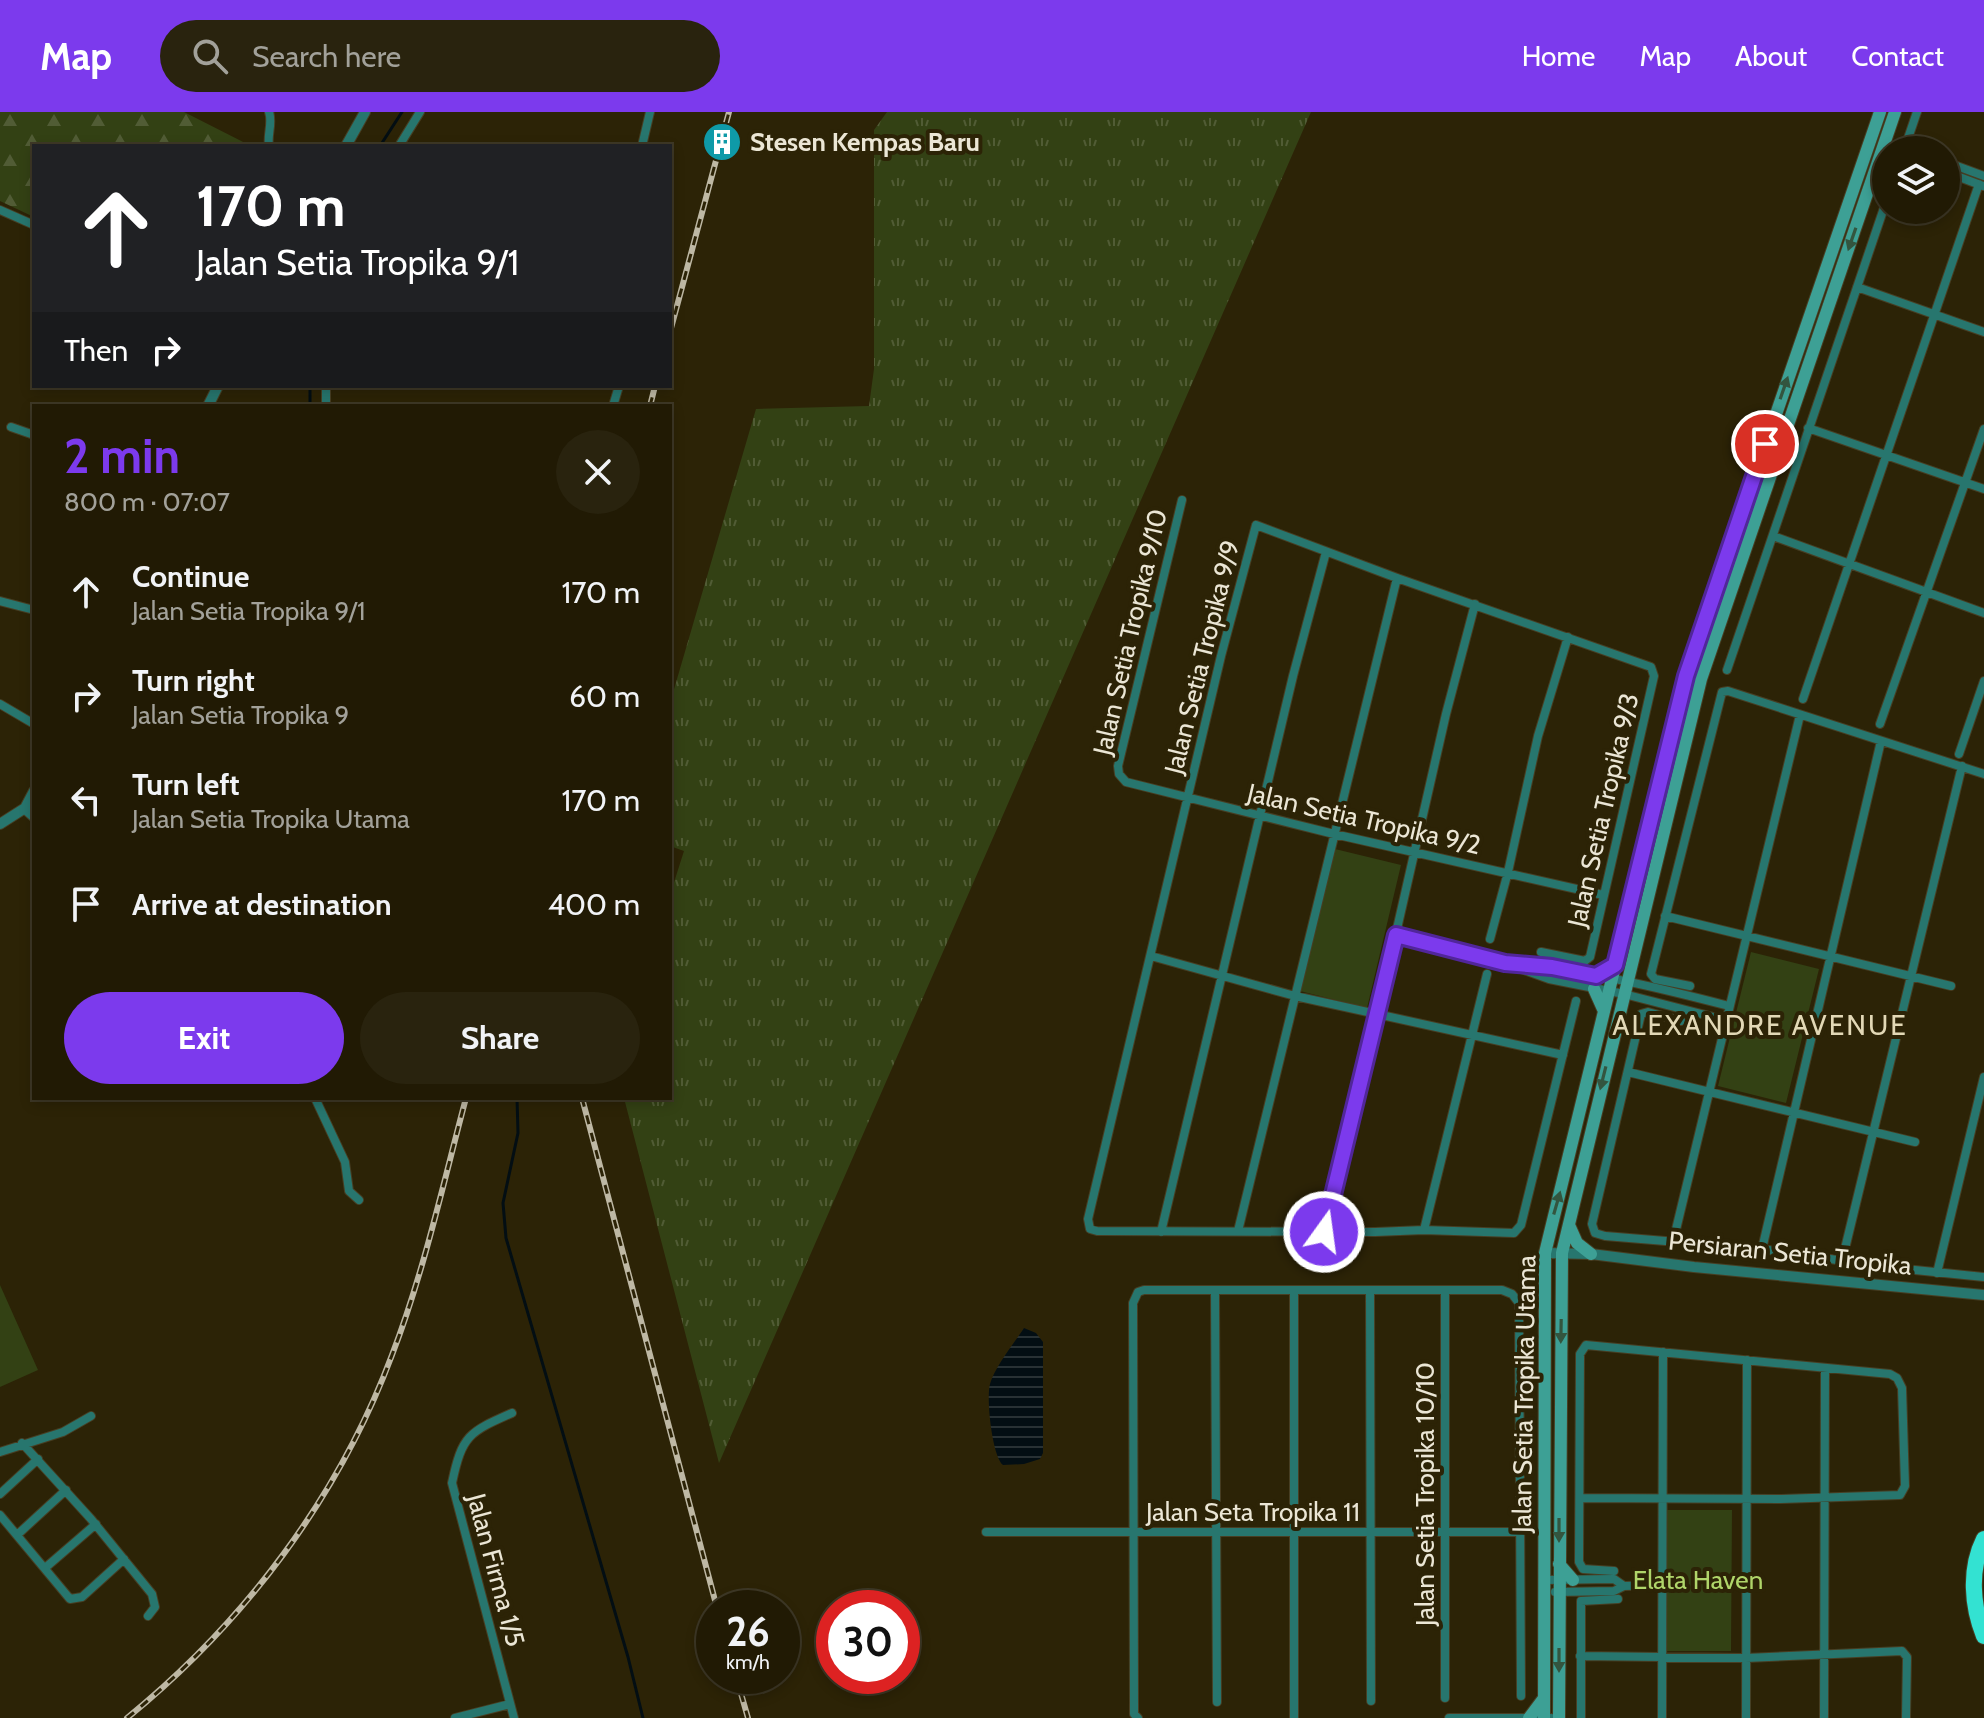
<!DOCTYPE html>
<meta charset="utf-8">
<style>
body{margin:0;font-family:Cabin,sans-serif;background:#29230e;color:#f1f3f6;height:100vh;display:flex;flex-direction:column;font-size:30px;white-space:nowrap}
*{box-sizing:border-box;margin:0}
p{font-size:26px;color:#a2a19a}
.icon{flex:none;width:44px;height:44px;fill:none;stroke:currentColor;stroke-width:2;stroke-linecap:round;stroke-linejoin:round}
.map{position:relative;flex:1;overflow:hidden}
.side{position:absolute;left:32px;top:292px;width:640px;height:696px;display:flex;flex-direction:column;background:#211a04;border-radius:0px;box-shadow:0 4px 12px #0003,0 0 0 2px #3e3826}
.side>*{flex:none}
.top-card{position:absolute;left:32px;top:32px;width:640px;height:244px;border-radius:0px;box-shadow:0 4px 12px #0003,0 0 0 2px #3e3826;background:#202124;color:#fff;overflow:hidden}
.buttons{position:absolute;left:1872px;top:24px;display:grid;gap:16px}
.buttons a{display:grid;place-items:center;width:88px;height:88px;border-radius:50%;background:#211a04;box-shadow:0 4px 12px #0003,0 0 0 2px #3e3826;font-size:40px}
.speed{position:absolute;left:696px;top:1478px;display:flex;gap:16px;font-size:40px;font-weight:700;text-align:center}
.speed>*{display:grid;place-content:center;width:104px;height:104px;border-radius:50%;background:#211a04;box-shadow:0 4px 12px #0003,0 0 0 2px #3e3826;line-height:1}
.speed small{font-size:20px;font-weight:400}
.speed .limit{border:12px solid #d22;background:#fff;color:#111}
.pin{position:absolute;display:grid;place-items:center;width:68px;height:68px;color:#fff;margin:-34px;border:4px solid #fff;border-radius:50%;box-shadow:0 2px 8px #0007}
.me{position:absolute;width:88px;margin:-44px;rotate:14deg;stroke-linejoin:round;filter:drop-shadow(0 0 6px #0008)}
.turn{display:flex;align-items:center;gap:28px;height:168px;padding:0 32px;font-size:36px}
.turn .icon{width:104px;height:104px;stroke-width:2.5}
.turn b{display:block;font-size:56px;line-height:68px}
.then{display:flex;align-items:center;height:76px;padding:0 32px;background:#0003;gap:16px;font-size:30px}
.round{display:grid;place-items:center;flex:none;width:84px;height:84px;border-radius:42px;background:#29230e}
.summary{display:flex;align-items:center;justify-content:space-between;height:136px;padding:0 32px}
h1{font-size:48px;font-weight:700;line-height:60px;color:#7c3aed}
.action{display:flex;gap:16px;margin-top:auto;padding:16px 32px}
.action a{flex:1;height:92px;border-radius:48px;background:#7c3aed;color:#fff;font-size:32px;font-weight:700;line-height:92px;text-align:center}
.action a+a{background:#29230e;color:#f1f3f6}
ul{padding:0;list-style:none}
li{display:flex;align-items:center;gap:24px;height:104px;padding:0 32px}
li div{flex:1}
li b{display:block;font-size:30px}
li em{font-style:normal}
header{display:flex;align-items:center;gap:48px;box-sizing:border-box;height:112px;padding:0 40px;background:#7c3aed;color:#fff}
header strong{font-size:38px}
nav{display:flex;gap:44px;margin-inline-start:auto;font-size:28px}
.search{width:560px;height:72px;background:#29230e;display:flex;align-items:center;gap:20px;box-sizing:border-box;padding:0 28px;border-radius:44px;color:#a2a19a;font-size:30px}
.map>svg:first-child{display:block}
</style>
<header>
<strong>Map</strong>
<div class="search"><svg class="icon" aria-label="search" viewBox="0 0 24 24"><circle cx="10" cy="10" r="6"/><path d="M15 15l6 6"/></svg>Search here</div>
<nav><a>Home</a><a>Map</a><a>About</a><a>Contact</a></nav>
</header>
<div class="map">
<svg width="1984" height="1606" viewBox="0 0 1984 1606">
<defs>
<pattern id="grass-tufts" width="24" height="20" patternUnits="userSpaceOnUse" patternTransform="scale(2)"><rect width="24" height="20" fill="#334114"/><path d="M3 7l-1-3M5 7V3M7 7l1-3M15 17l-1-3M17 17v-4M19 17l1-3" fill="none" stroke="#515c35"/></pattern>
<pattern id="forest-firs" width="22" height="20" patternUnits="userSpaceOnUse" patternTransform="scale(2)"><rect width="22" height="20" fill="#334114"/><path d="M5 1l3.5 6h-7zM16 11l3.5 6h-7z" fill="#515c35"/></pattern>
<pattern id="water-rules" width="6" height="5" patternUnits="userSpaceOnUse" patternTransform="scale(2)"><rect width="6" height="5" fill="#030e13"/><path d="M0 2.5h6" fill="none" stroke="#283134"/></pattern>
</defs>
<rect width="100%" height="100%" fill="#2c2306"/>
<path fill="url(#grass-tufts)" d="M887,0H1311L719,1351L624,986H670V783L684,739L670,734V591L756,297L869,294L874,257V18Z"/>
<path fill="url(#forest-firs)" d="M0,0H184L251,34H34V105L0,89Z"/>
<path fill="#334114" d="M1335,737L1401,753L1367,896L1300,879Z
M1751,840L1819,857L1786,991L1718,974Z
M0,1173L38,1258L0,1275Z
M1665,1398H1732L1731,1539H1665Z"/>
<path fill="url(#water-rules)" d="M1024,1216L1036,1221L1043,1230V1341L1040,1347L1024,1352L1003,1353C992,1344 986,1286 990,1272C994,1256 1014,1231 1024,1216Z"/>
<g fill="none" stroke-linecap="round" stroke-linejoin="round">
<path stroke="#030e13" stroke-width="3" d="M380,34L402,0
M310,274V294
M517,986L518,1021L503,1091L506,1126L628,1545L643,1606"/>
<defs>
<path id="minor" d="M269,34C267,22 273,11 269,0
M399,34L420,0
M642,34L650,0
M1913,38L1905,35L1917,0
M1946,50L1984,64
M1946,60L1983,74
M0,98L34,113
M1857,175L1984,220
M326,274V294
M613,294L619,274
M11,315L34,323
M1808,316L1984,377
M1182,388L1118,654L1119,662L1126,670L1334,722L1603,783
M1773,424L1984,501
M0,489L34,498
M1727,558L1886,90
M1803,587L1979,72
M0,592L34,612
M1880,612L1984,317
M1959,642L1984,569
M24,697L34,706
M1665,804L1951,874
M1396,823L1505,851L1549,867L1624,882L1725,908
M1490,827L1508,760L1538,624L1568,525
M1541,840L1585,849L1590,845L1654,564L1651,555L1397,466L1256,413L1221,544L1088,1107L1090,1117L1097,1119L1375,1120L1424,1118L1514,1121L1521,1113L1576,889
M1151,844L1295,884L1563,943
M1518,852C1589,859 1660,876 1729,894
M1690,874L1655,867L1651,862L1722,580L1728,579L1984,662
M1681,909L1648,900L1641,902L1592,1112L1595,1121L1605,1124L1762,1137L1885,1155
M1628,960L1915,1030
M315,986L345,1050L349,1079L359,1088
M1424,1118L1487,862
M1238,1119L1397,466
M1161,1120L1293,564L1326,440
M1324,1120L1378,900L1446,602L1475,492
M1673,1130L1800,603
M1762,1137L1881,629
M1842,1149L1962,654
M1895,1156L1984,1165
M1937,1161L1984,965
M1294,1178V1606
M1370,1178L1371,1589
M1445,1178V1586
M1215,1179L1217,1590
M512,1301C469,1320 462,1323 452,1371L514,1606
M22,1331L91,1407L152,1482L155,1495L148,1504
M0,1340L63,1320L91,1304
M0,1382L38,1347
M1580,1386L1781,1387L1900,1383L1905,1374L1902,1276L1897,1266L1890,1262L1586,1233L1580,1242L1579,1450L1583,1457L1614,1459
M0,1403L70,1487L82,1485L124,1447
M986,1420H1520
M17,1423L66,1378
M45,1456L96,1412
M1544,1468L1614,1467L1624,1474
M1555,1480L1614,1479L1624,1474L1661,1473
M1580,1544L1746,1546L1902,1539L1907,1545L1906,1606
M455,1606L510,1592
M1138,1606L1134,1602V1593L1133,1191L1138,1180L1144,1178H1502L1512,1182L1519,1191L1521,1584
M1449,1606H1551
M1581,1606V1489L1618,1487
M1662,1606L1663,1240
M1746,1606L1747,1248
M1824,1606L1825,1256"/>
<path id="tertiary" d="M346,34L365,0
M208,294L218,274
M0,712L25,696L34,679
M1545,1141L1591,1142L1694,1155L1984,1183"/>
<path id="secondary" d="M1596,864L1615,853
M1594,877L1603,897
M1569,1113L1577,1131L1591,1142
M1559,1452L1573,1468
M1529,1606L1544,1586
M1544,1606L1545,1141L1686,564L1880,0
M1559,1606L1562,1141L1701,567L1895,0"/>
<path id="motorway" d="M1984,1427C1969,1457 1972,1494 1984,1524"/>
</defs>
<use href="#minor" stroke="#473e23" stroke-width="10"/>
<use href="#tertiary" stroke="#473e23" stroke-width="12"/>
<use href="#secondary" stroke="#473e23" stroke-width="14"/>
<use href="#motorway" stroke="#473e23" stroke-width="18"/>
<use href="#minor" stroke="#27766e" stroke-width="8"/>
<use href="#tertiary" stroke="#27766e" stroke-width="10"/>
<use href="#secondary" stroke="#3da095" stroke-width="12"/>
<use href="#motorway" stroke="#33e2d2" stroke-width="16"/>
<defs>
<path id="rail" d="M670,220L729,0
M650,294L655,274
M582,986L717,1496
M736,1564L748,1606
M127,1606C244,1511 339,1385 392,1243C424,1160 443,1072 466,986"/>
</defs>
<use href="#rail" stroke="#beb8a4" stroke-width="6"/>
<use href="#rail" stroke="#2c2306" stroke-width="3" stroke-dasharray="9" stroke-linecap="butt"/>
</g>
<defs><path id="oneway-solid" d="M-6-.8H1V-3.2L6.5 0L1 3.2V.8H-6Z" transform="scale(2)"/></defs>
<g fill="#33553f">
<use href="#oneway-solid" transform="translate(1852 127) rotate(109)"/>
<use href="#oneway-solid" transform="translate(1784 276) rotate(-71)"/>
<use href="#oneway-solid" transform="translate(1603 966) rotate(104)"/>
<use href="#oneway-solid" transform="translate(1557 1091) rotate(-74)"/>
<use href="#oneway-solid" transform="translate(1561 1219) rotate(91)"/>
<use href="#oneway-solid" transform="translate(1559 1418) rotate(90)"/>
<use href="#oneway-solid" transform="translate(1559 1548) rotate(90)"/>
</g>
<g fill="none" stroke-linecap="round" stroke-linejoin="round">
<defs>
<path id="route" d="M1324,1120L1396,823L1505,851L1552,855L1596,864L1615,853L1686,564L1765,332"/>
</defs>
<use href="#route" stroke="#51269a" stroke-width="20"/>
<use href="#route" stroke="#7c3aed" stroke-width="14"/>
</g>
<defs>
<symbol id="building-disc" viewBox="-11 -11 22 22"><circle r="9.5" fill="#0f9aa8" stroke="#2c2306"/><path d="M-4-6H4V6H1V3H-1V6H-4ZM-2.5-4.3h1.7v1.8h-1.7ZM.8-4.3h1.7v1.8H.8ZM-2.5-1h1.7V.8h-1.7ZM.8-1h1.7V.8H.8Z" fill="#fff"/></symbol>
</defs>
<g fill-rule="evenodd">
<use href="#building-disc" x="700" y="8" width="44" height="44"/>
</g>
<g text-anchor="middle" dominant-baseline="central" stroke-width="8" stroke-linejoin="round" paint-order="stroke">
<g font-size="26" font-weight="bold" fill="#ebe6d5" stroke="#2c2306" text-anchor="start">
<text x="750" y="30">Stesen Kempas Baru</text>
</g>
<g font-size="26" fill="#ebe6d5" stroke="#2c2306">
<text transform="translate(1130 520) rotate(-77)">Jalan Setia Tropika 9/10</text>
<text transform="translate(1202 545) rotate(-76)">Jalan Setia Tropika 9/9</text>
<text transform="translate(1603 698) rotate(-77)">Jalan Setia Tropika 9/3</text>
<text transform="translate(1364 707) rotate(13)">Jalan Setia Tropika 9/2</text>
<text transform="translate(1790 1141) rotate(6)">Persiaran Setia Tropika</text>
<text transform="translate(1524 1282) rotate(-89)">Jalan Setia Tropika Utama</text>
<text transform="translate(1425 1382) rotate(-90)">Jalan Setia Tropika 10/10</text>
<text x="1253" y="1400">Jalan Seta Tropika 11</text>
<text transform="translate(496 1458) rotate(75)">Jalan Firma 1/5</text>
</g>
<g font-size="26" fill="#b0d56a" stroke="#2c2306">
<text x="1698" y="1468">Elata Haven</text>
</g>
<g font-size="28" letter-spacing="2" fill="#e2d8b6" stroke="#2c2306">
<text x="1760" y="913">ALEXANDRE AVENUE</text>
</g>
</g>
</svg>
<div class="buttons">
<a><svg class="icon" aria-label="layers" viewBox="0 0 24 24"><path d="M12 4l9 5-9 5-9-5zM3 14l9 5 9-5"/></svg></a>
</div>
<div class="speed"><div>26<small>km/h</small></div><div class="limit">30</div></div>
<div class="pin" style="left:1765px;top:332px;background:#d93025"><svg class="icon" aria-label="arrive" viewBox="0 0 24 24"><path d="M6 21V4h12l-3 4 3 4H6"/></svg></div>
<svg class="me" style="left:1324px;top:1120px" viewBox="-20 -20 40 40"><circle r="17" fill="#7c3aed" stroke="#fff" stroke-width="3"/><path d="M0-11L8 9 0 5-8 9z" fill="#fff"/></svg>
<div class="top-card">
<div class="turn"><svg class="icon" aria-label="ahead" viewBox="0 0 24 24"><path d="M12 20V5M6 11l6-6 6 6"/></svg><div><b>170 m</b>Jalan Setia Tropika 9/1</div></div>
<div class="then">Then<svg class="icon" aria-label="right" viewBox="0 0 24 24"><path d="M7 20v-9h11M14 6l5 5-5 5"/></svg></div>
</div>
<section class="side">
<div class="summary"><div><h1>2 min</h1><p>800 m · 07:07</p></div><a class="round"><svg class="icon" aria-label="close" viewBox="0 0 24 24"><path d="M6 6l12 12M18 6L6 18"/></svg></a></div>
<ul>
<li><svg class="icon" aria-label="ahead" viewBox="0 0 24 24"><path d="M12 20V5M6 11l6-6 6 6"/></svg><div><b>Continue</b><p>Jalan Setia Tropika 9/1</p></div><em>170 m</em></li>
<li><svg class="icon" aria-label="right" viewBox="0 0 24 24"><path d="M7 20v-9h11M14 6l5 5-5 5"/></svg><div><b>Turn right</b><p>Jalan Setia Tropika 9</p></div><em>60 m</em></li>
<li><svg class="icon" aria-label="left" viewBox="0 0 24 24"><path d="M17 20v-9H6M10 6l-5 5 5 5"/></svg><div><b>Turn left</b><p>Jalan Setia Tropika Utama</p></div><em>170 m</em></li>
<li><svg class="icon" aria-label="arrive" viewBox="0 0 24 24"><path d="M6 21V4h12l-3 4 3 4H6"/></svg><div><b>Arrive at destination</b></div><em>400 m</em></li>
</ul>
<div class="action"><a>Exit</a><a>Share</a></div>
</section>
</div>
